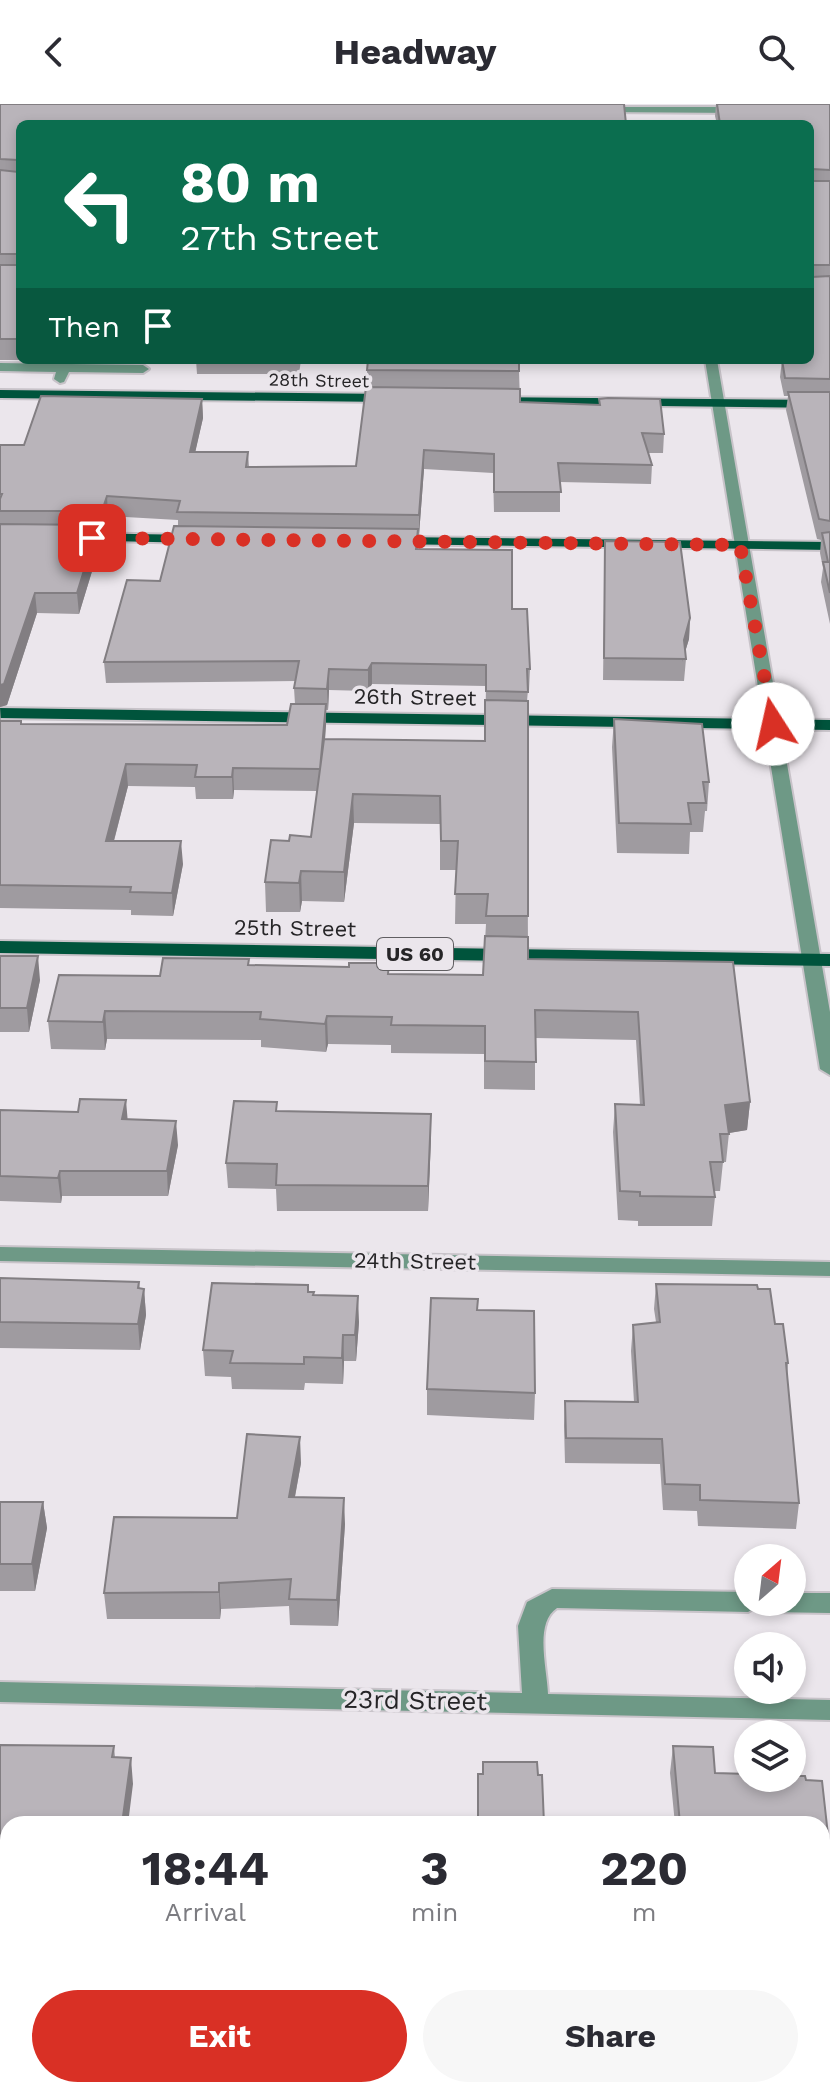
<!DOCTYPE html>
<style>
body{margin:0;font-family:"Work Sans",sans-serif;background:#f7f7f7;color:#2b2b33;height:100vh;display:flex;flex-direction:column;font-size:30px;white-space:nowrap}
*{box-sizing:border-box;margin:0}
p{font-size:26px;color:#7c7c81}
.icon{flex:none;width:44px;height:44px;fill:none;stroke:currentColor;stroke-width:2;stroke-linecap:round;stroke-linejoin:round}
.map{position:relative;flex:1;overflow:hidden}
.details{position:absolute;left:0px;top:1712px;width:830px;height:282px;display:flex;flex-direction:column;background:#fff;border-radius:24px 24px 0 0;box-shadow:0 4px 12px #0003}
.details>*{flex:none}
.top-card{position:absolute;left:16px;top:16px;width:798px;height:244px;border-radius:12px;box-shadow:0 4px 12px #0003;background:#0b6e4f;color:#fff;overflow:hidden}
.needle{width:52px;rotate:28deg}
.fabs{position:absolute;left:734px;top:1440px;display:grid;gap:16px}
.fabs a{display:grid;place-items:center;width:72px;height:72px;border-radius:50%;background:#fff;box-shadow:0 4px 12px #0003;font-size:40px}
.pin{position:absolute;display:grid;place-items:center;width:68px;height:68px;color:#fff;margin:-34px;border-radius:16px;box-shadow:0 4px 12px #0006}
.me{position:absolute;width:88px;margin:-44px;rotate:350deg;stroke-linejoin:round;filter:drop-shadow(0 0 6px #0008)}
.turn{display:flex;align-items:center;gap:28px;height:168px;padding:0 32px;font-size:36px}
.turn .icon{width:104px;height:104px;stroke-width:2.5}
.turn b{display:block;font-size:56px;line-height:68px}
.then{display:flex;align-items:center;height:76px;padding:0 32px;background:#0003;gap:16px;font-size:30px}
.eta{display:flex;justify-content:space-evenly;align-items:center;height:136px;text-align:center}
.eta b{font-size:48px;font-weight:700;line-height:56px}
.cta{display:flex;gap:16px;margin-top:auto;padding:16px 32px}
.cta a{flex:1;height:92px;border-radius:48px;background:#d93025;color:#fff;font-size:32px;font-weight:700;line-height:92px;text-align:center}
.cta a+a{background:#f7f7f7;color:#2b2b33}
header{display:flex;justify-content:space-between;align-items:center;height:104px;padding:0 32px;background:#fff;font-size:36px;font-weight:700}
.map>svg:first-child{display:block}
</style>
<header><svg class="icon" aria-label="back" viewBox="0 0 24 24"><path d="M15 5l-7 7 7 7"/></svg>Headway<svg class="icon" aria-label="search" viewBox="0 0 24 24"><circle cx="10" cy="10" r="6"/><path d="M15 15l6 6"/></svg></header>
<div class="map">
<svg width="830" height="1993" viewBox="0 0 830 1993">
<rect width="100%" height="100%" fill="#ebe6ec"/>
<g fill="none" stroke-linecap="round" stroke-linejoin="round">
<defs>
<path id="minor" d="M597,3H740L745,6L740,9L600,8Z
M60,256H72L71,260L143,261L149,265L143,269L69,268L64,278L60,279L54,275L56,268L0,267V259L59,260Z
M705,256H717L830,908V971L820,965Z
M0,1143L830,1158V1172L0,1157Z
M552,1485L748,1488V1498H792V1489H830V1509L769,1508L758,1502L748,1508L557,1504C534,1519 547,1564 548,1590L830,1596V1616L0,1598V1578L522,1589L518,1522L527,1498Z"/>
<path id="major" d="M0,286L390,290L396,294L390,298L0,294Z
M489,293L830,296V304L494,300L489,299Z
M72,429L196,431L203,435L196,439L67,436V430Z
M392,433L830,438V446L387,440V434Z
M0,604L830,616V626L0,614Z
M0,837L830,850V862L0,849Z"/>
</defs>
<use href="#minor" stroke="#c8c3c9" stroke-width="4"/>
<use href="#major" stroke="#c8c3c9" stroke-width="4"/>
<use href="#minor" fill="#6e9986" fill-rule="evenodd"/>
<use href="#major" fill="#00543c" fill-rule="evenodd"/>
</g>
<path fill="#9f9ba0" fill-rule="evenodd" d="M0,0L20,20V256H21H0Z
M713,0H830V520L821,478L823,464L820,449L821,436L817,435L786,306L788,292H784L780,273L782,256H810V20H717L715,12L716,0Z
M196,256H301L299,270H197Z
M367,266L519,267L520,298L664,330L663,349H648L652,361L651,380L560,378V408H494L493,369L424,365L419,431H418V445L512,505L530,565L529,586H528L527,597L528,855L733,858L750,998L747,1026L729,1029L726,1058H723L720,1087H714L715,1093L712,1122H638V1117L618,1116L613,1028L615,1000L640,1001L636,936L535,934V986L484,985V950L391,949V941L328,940L326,948L261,943V936L107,935L105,946L51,945L48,917L160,872L249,855V861L389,870L483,871L486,820H455L456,766H440V720L354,719L344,798L302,797L300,808H266L265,778L289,737L311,733L317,687L234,686L233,695H196L195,683L128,682L114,737L183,760L173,812L131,811V806L0,804V603L1,617L21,620L287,621L295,600L294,584L296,577L106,579L104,558L160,477L178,423V416L108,412L104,427H98L100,441L79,510L37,509L7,601L0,603V341H24L202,295L203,314L195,348H248L249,363L356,362L367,283ZM372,580L486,582L485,637L325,635L326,606H328L329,586L368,587Z
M605,437L690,514L689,535L685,548L686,555L684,577L603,576Z
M614,615L709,678L707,707H705L703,728H690L689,750L617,749L612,643Z
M0,852L40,876L29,928H0Z
M0,1006L127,1015L178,1041L168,1092H62L61,1099L0,1097Z
M278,1007L431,1010L428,1107H277L276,1085L228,1084L226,1059Z
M0,1174L144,1185L146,1211L140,1246L0,1244Z
M656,1180L758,1185L775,1220L788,1259L787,1272L799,1399L796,1425L698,1422L697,1407L663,1406L660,1360L565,1359L564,1322L565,1297L634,1298L631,1247L633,1221L656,1218L654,1205Z
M309,1188L359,1218L356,1257H344L343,1280L305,1279L304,1286L232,1285L231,1273L205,1272L203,1246Z
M477,1206L535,1289L534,1316L427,1311V1285Z
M301,1359L295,1393L345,1420L338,1522L290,1521L289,1502L221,1505L220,1515H107L104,1489L237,1414Z
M0,1398H43L47,1424L35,1487H0Z
M0,1641L114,1642L115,1653L133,1680L8,1720V1758L0,1757Z
M673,1642L713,1643L715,1669L748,1670V1674H792V1672H805L806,1676L822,1677L830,1749V1827L827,1843L822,1842V1720H675L670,1669Z
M822,1895H830V1993H756V1986H822Z"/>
<path fill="#827e82" d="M202,295L203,314L191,367L190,348Z
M424,346V365L419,431V411Z
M107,392L108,412L104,427L102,407Z
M98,421L100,441L79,510L77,489Z
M35,489L37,509L7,601L0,603V581Z
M690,514L689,535L682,558L684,536Z
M372,559V580L368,587V566Z
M329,565V586L328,606L327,585Z
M326,600V622L321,687L320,665Z
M126,660L128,682L108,759L106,737Z
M233,664L234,686L233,695L232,673Z
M353,690L354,719L344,798V768Z
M181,737L183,760L173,812L172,789Z
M301,767L302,797L300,808L299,779Z
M38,852L40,876L29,928L27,904Z
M105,907L107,935L105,946L103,918Z
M327,912L328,940L326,948L325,920Z
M126,996L128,1020L122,1015Z
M750,998L747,1026L723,1030L725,1001Z
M431,1010V1035L428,1107V1082Z
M176,1017L178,1041L168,1092L167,1067Z
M60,1067L62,1092L61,1099L58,1074Z
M139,1178L141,1203L144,1185L146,1211L140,1246L138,1220Z
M358,1192L359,1218L356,1257L355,1231Z
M343,1231L344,1257L343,1280L342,1254Z
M300,1333L301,1359L290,1419L289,1393Z
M344,1394L345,1420L338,1522L337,1496Z
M43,1398L47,1424L35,1487L32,1460Z
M219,1479L221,1505L220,1515L219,1488Z
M131,1654L133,1680L128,1720H122Z"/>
<path fill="#b9b4ba" stroke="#827e82" stroke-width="2" d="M0,0H624L626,20H20V58L18,56L0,55Z
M717,0H830V66L812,65L810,66V20H720Z
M20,62V159L18,150H0V66L18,68Z
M810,73L811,77H830V161H812L810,162Z
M0,161H20L19,235H0Z
M810,168L812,173L830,172V275L785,274L782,256H810Z
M368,256H519V267L367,266Z
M366,283L520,285V298L600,301L599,295L608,294L660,295L664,330L642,329L652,361L558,359L561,388H494V350L424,346L419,411L177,408L180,397L107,392L102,407H0V395L2,390H0V341H24L41,292L202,295L190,348H248L246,363L356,362Z
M788,288H830V417L819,415Z
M0,420L98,421L77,489H35L4,580L0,581Z
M174,422L418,425L416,445L512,446V505H527L530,565H527L528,588L486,587V561L372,559L368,566L329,565L327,585L294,584L299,557L104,558L127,476L160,477Z
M830,428V489L823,458H828L822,429Z
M605,437L680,438L690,514L684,536L686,555L604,554Z
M485,596L528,597V812H486L488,790H455L458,737H441L440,692L353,690L344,768L301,767L299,779L265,778L271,736L289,737L290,731L311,733L324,635L485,637Z
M291,600H326L320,665L233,664L232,673H195L197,661L126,660L106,737H181L172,789L130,788L131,783L0,781V617H21V620L287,621Z
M614,615L702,620L709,678H703L706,699H688L691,720L619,719Z
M485,832L528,833V855L733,858L750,998L725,1001L729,1030H720L723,1058H710L715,1093L640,1092V1088L620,1087L615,1000L644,1001L638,908L535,906L536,958L485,957V922L391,921L392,913L327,912L325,920L260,915L261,908L105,907L103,918L48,917L59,871L160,872L163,854L249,855L248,861L349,863V859H389L388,870L483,871Z
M0,852H38L27,904H0Z
M80,995L126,996L122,1015L176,1017L167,1067H60L58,1074L0,1072V1006L78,1008Z
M234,997L277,998L276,1007L431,1010L428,1082L276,1081L277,1060L226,1059Z
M0,1174L139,1178L138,1184L144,1185L138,1220L0,1218Z
M212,1179L308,1181V1188H314L313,1191L358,1192L355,1231H343L342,1254L304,1253V1260L230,1259L233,1247L203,1246Z
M656,1180L757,1181L758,1185H770L775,1220H783L788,1259H786L799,1399L700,1396V1381L665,1380L662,1335L566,1334L565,1297L638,1298L633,1221L660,1218Z
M431,1194L478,1195L477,1206L534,1207L535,1289L427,1285Z
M247,1330L300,1333L289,1393L344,1394L337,1496L289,1495L291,1475L219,1479V1488L104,1489L114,1413L237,1414Z
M0,1398H43L32,1460H0Z
M0,1641L114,1642L112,1653L131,1654L122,1720H8V1731L0,1730Z
M673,1642L713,1643L715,1669L748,1670V1674H792V1672H805L806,1676L822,1677L830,1749V1816H822V1720H680Z
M483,1658H537L538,1671H542L544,1720H478V1670H483Z
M822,1895H830V1982L822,1981Z
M0,1981H6L4,1993H0Z
M71,1986H154L153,1993H69Z
M464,1986H533V1993H463Z"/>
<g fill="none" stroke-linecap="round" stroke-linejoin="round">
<path stroke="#d93025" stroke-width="14" stroke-dasharray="0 25.2" d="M92,434L740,441L773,620"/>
</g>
<g text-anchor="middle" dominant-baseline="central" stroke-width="7" stroke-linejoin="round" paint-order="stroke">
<g font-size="18" fill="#262527" stroke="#ebe6ec">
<text transform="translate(319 276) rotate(1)">28th Street</text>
</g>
<rect fill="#ebe6ec" stroke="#615f62" stroke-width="2" x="377" y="834" width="76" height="32" rx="6"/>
<g font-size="20" font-weight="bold" fill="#262527">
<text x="415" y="850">US 60</text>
</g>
<g font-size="22" fill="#262527" stroke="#ebe6ec">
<text transform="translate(415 593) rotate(1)">26th Street</text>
<text transform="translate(295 824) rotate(1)">25th Street</text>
<text transform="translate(415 1157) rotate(1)">24th Street</text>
</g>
<g font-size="26" fill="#262527" stroke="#ebe6ec">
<text transform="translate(415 1596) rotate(1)">23rd Street</text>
</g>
</g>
</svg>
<div class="fabs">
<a><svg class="needle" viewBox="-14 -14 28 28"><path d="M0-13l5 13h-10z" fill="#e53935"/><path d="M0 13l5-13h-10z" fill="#7c7c81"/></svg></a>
<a><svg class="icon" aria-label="sound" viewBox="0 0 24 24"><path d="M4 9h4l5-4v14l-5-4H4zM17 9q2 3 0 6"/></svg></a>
<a><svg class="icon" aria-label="layers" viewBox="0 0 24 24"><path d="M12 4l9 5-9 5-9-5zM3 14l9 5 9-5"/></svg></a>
</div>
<div class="pin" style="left:92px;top:434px;background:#d93025"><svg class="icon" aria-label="arrive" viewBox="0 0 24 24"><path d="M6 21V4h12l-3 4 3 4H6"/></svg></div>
<svg class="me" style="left:773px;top:620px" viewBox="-20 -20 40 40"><circle r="19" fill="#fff"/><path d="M0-13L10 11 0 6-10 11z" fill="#d93025"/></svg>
<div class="top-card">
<div class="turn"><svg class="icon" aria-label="left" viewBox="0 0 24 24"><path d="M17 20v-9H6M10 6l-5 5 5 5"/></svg><div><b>80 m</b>27th Street</div></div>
<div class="then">Then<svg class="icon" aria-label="arrive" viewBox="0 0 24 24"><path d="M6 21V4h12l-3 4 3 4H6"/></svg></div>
</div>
<section class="details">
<div class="eta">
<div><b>18:44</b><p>Arrival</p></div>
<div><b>3</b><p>min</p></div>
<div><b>220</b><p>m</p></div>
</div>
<div class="cta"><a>Exit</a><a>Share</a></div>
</section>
</div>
